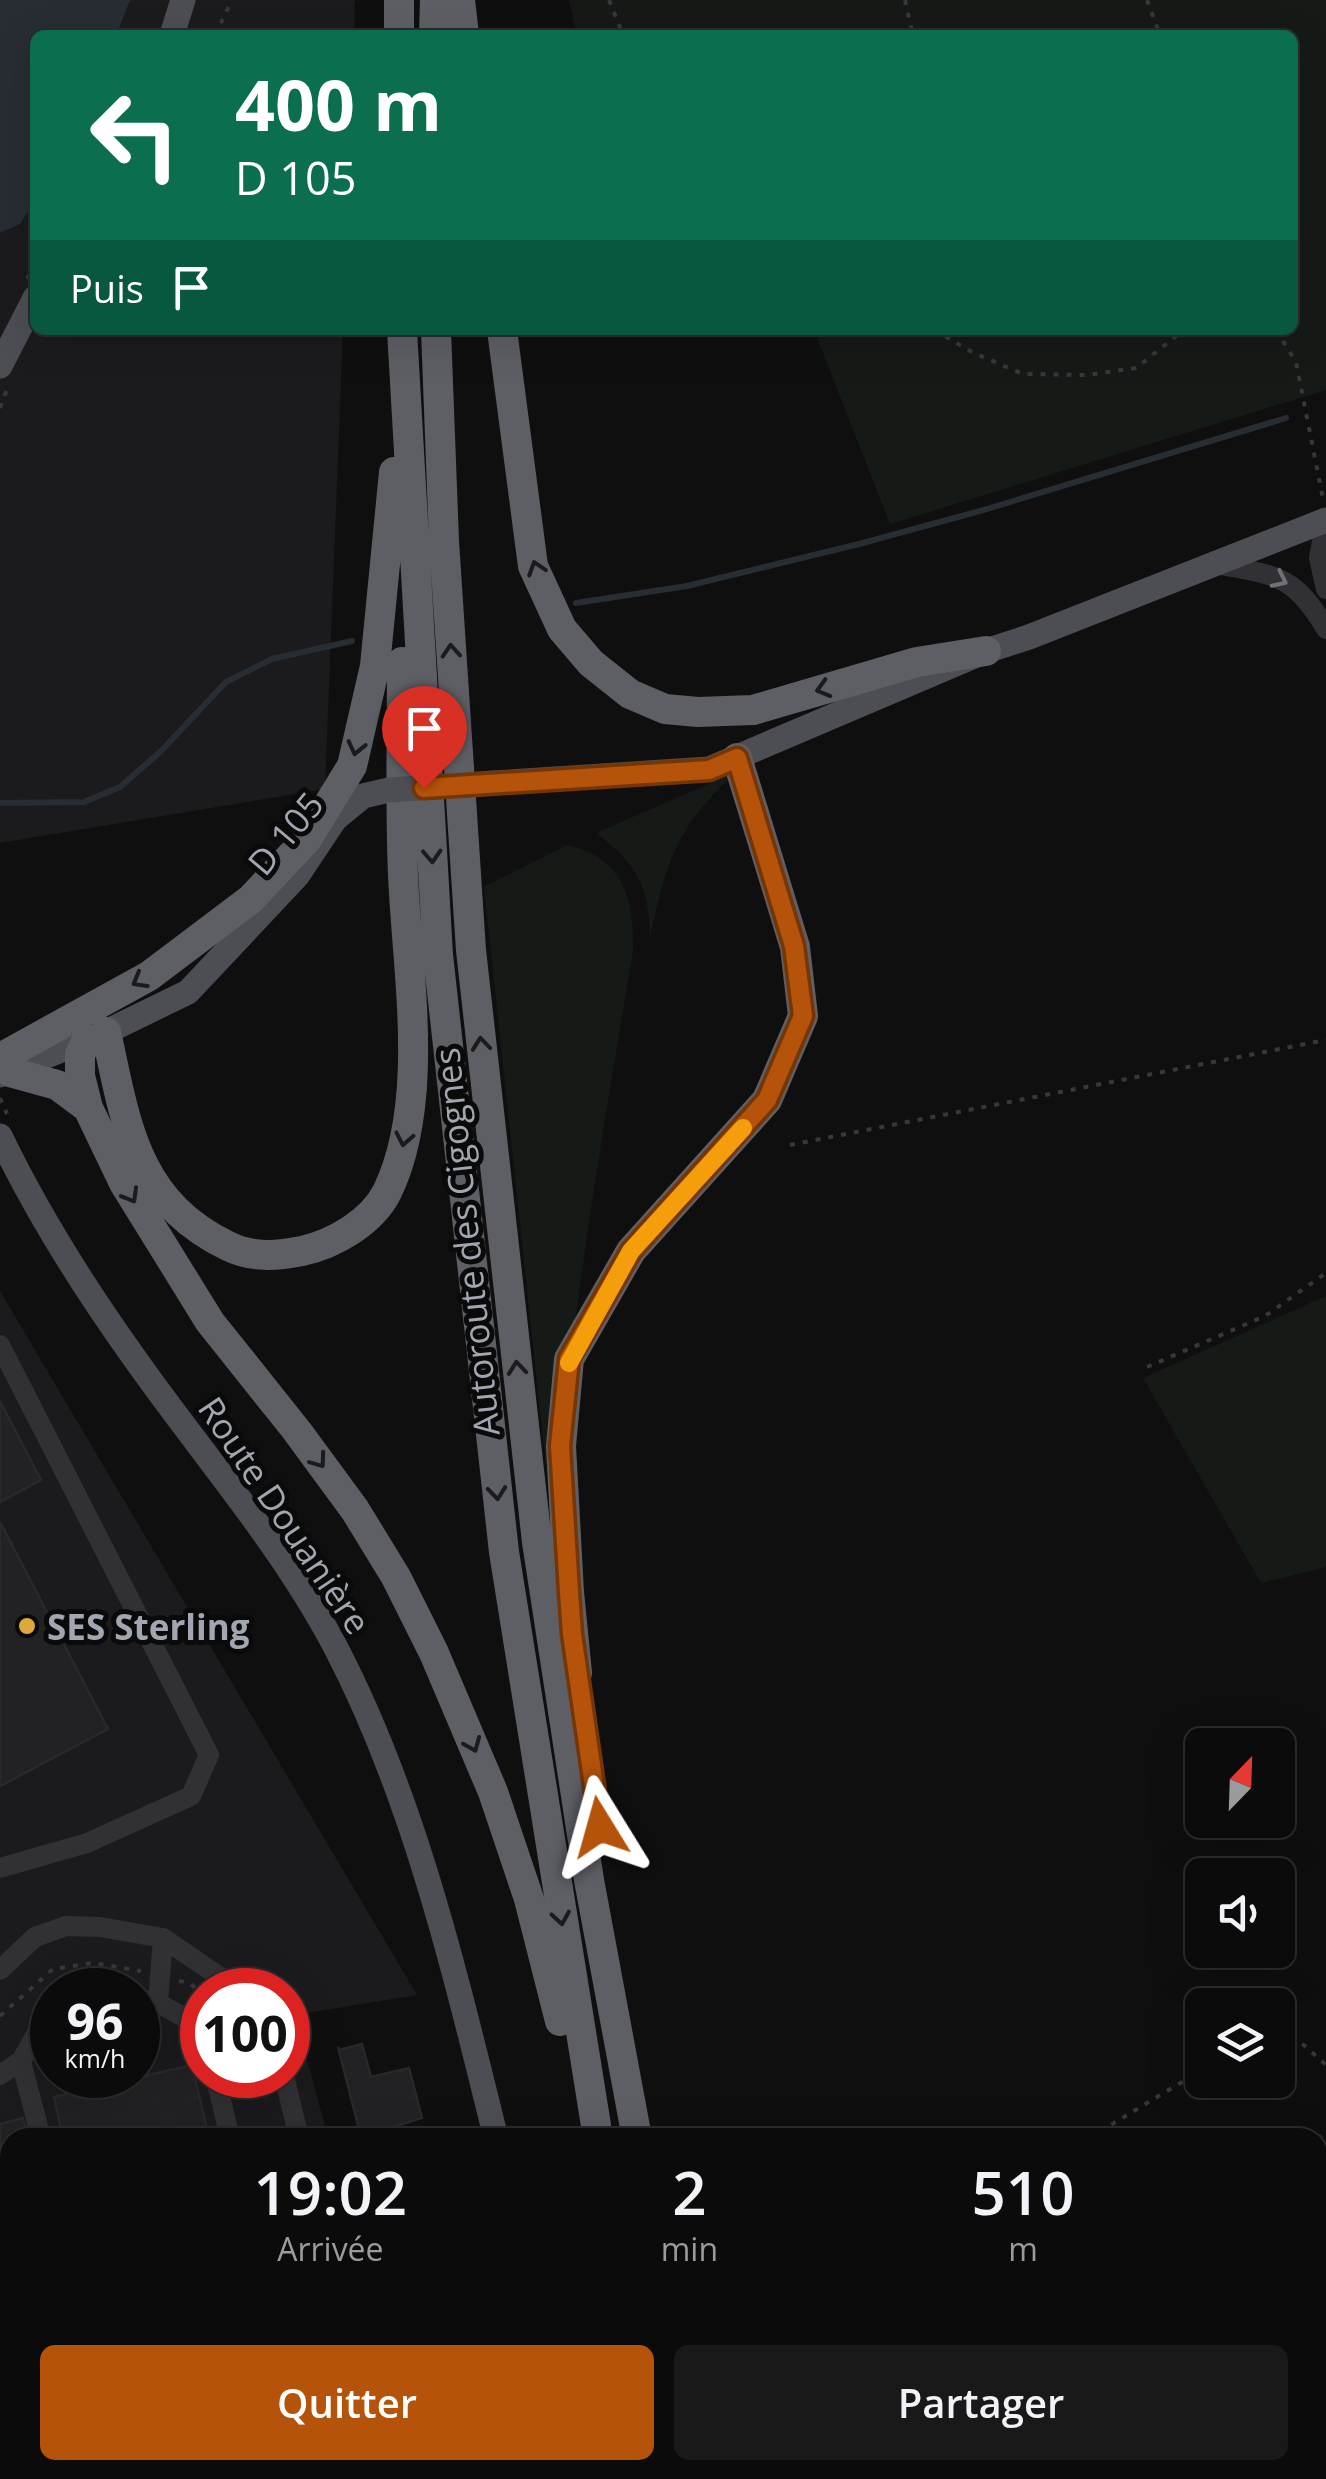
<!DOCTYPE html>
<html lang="fr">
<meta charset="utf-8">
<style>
body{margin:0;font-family:"Open Sans",sans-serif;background:#19191a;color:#f1f3f6;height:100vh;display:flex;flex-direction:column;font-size:38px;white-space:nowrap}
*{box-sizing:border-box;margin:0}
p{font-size:32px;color:#9a9b9d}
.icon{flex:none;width:55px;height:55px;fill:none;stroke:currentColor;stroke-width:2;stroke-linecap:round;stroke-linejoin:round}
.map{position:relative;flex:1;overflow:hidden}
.side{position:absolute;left:0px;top:2128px;width:1328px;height:352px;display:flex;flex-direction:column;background:#0b0b0c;border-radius:30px 30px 0 0;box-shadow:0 10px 40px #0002,0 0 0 2px #2b2b2d}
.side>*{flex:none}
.guide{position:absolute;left:30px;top:30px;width:1268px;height:305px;border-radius:15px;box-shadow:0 10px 40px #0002,0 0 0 2px #2b2b2d;background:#0b6e4f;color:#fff;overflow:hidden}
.needle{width:65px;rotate:23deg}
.buttons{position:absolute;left:1185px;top:1728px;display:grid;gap:20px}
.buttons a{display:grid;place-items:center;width:110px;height:110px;border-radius:15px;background:#0b0b0c;box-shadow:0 10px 40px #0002,0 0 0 2px #2b2b2d;font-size:50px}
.speed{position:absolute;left:30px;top:1968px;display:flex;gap:20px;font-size:50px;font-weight:700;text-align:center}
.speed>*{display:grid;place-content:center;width:130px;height:130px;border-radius:50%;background:#0b0b0c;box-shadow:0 10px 40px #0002,0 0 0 2px #2b2b2d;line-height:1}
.speed small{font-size:25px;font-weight:400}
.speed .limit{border:15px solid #d22;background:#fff;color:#111}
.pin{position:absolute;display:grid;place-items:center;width:85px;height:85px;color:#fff;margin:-102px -42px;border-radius:50% 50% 50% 0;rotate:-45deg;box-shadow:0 0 10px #0007}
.pin .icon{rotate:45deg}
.me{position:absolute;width:110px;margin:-55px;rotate:352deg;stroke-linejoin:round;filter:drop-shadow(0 0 8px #0008)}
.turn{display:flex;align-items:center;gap:35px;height:210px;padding:0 40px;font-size:45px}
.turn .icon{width:130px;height:130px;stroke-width:2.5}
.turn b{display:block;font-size:70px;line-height:85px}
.then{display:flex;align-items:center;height:95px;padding:0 40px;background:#0003;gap:20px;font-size:38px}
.eta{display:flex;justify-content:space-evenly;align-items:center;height:170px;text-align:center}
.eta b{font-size:60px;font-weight:600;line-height:70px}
.cta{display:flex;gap:20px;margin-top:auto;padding:20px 40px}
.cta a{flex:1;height:115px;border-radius:15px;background:#b45309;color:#fff;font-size:40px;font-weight:600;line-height:115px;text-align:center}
.cta a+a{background:#19191a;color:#f1f3f6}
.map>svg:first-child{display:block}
</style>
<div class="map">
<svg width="1326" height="2479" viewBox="0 0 1326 2479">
<rect width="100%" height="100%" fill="#0f0f10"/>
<path fill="#1b1b1d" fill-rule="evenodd" d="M0,0H355L354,35H35V330H343L325,789L0,843Z
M0,1291L417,1995L295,2015L328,2137L10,2138V2460H0ZM52,1990H138V2075H52ZM202,1990H288V2075H202Z
M130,2470H452L334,2479H242Z"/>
<path fill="#161a17" d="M569,0H1326V390L890,524L814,330H1292V35H577Z
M738,771C677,825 666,861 650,939C649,886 638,865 596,833Z
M567,845C624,858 634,899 633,951C600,1148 566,1343 554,1542L484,887Z
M1326,1296V1567L1261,1583L1143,1378Z"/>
<path fill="#272d32" d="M0,0H130L116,35H35V200L20,224L0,233Z"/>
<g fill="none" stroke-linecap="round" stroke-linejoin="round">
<path stroke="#272d32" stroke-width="6" d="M576,603L687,586L859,544L987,509L1286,418
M0,803L84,802L120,787L161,751L226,682L272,659L352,641"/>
</g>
<path fill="#222224" stroke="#29292c" stroke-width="2.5" d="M0,1401L41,1480L0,1502Z
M0,1522L108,1729L0,1786Z
M362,2044L371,2077L409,2068L422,2118L377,2132L376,2129L360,2133L338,2047L339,2050Z
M192,2065L209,2138H63L54,2097Z
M23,2118L28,2138H10L8,2361L0,2331V2124Z
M1318,2459H1326V2479H1260L1264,2470H1318Z
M883,2470H969L971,2479H885Z"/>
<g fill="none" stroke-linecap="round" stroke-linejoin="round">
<path stroke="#37383c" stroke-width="4" stroke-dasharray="5 8" stroke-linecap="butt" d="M609,0L623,35
M905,0L913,35
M1147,0L1160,35
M215,35L232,0
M27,279L35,266
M934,330L974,353L1023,374L1087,375L1136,368L1184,330
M1276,330L1296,362L1323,499
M0,408L9,384
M0,1098L7,1114
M790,1145L1326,1040
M1147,1367L1265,1316L1326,1273
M179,1981L190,1983L202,1995
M0,2016L53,1969L93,1963L141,1971
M1278,2039H1297L1326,2065
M1089,2138L1202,2070
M1318,2139L1326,2133
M815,2470L817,2479
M1117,2479L1118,2470"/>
<path stroke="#313135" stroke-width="20" d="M1326,520L1319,558L1326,589
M1215,564C1275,575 1294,574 1326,629
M0,1345L209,1755L191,1796L87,1843L0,1868
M0,1970L35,1937L66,1926L100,1927L163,1938L239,1990
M138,1999L158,2003L202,2027
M158,2003L163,1938
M288,2007L295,2015
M0,2075L21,2061
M215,2075L230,2138
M284,2075L299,2138
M41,2138L21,2061L52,2006
M1318,2198L1326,2193
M1318,2226L1326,2220
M509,2470L512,2479
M838,2470L840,2479
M984,2470L985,2479
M1168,2470V2479
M1192,2479V2470"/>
<path stroke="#4d4e54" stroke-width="25" d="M172,35L183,0
M0,366L35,298
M494,783L709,769L986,651L1029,637L1326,520
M0,1075L106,1032L188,992L297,876L335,819L363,796L389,790
M0,1136C37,1213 83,1286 133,1356C201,1453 281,1543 336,1648C415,1800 455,1973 496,2138
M578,2470L580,2479"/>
<path stroke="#5d5f65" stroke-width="30" d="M399,0V35
M460,0L464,35
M434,35L435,0
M402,330L438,955L504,1552L598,2138
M436,330L444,541L471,950L537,1542L589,1880L637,2138
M502,330L533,566L562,629L591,663L630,694L665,709L698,712L753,710L917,662L986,651
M106,1032C126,1124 135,1201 228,1246C252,1258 277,1256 302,1251C334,1244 372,1222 387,1192C431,1102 407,972 403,875C400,805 402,733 402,662
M87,1039L80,1055V1076L88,1108L124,1183L210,1322L297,1431L355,1510L396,1577L434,1653L493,1792L529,1899L560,2021
M0,1058L149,976L251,899L307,839L352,766L375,666L394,472
M10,1072L57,1085L88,1108
M577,1673L569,1592L561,1446L569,1359L631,1251L767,1100L803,1016L795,947L737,758
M664,2470L666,2479
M701,2470L703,2479"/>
<path stroke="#44454a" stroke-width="2.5" d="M1318,2153L1326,2147
M1142,2479L1143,2470"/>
<path stroke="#4d4e54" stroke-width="25" d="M389,790L494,783"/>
</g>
<defs><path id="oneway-chevron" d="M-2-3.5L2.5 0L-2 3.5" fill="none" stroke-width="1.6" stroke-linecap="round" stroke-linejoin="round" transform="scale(2.5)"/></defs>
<g stroke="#1b1b1d">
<use href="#oneway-chevron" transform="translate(536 568) rotate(-108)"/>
<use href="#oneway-chevron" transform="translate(451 651) rotate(-94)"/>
<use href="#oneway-chevron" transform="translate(823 689) rotate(164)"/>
<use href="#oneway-chevron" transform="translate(356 748) rotate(103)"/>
<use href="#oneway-chevron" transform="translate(432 856) rotate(87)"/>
<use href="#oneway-chevron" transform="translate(139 981) rotate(150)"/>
<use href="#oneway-chevron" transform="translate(481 1044) rotate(-96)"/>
<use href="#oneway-chevron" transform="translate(404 1139) rotate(101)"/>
<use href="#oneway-chevron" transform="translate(131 1196) rotate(60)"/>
<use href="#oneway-chevron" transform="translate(517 1368) rotate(-96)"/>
<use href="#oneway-chevron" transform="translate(319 1461) rotate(54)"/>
<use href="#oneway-chevron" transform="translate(497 1493) rotate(84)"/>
<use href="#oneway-chevron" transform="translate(473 1745) rotate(67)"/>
<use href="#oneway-chevron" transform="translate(561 1918) rotate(81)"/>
</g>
<use stroke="#6f7179" href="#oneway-chevron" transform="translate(1280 580) rotate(26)"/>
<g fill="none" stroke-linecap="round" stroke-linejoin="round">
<defs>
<path id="route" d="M424,788L709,770L737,758L794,946L803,1016L767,1100L631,1251L569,1359L560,1446L569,1592L572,1634L600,1827"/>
</defs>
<use href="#route" stroke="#753606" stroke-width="25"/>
<use href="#route" stroke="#b45309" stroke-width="18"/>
<path stroke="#f59e0b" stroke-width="18" d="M569,1363L631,1251L743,1128"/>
</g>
<circle fill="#dda93b" stroke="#0a0a0b" stroke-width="4" cx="27" cy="1626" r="10"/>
<g text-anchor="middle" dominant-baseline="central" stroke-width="10" stroke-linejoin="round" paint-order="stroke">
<g font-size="35" fill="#a2a6b0" stroke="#0a0a0b">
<text transform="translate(285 833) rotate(-50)">D 105</text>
<text transform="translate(466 1242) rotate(-96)">Autoroute des Cigognes</text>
<text transform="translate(285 1515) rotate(56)">Route Douanière</text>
</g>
<g font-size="35" font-weight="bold" fill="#a2a6b0" stroke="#0a0a0b" text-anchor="start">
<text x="47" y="1626">SES Sterling</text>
</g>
</g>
</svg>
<div class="buttons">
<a><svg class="needle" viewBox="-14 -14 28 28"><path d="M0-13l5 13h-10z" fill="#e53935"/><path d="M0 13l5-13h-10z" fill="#9a9b9d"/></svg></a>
<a><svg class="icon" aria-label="sound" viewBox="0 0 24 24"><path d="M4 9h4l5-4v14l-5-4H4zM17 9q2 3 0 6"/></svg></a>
<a><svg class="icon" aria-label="layers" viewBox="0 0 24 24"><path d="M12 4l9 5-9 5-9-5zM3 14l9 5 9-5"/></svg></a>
</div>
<div class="speed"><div>96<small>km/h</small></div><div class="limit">100</div></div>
<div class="pin" style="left:424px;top:788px;background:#d93025"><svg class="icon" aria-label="arrive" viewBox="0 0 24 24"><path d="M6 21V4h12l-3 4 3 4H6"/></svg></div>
<svg class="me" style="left:600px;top:1827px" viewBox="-20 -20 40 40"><path d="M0-17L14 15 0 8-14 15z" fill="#b45309" stroke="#fff" stroke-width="4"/></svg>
<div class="guide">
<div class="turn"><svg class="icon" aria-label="left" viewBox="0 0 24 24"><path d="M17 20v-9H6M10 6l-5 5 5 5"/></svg><div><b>400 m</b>D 105</div></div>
<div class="then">Puis<svg class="icon" aria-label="arrive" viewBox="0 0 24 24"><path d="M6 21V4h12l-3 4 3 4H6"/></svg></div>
</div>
<section class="side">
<div class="eta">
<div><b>19:02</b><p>Arrivée</p></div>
<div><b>2</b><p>min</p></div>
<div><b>510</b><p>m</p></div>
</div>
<div class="cta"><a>Quitter</a><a>Partager</a></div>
</section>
</div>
